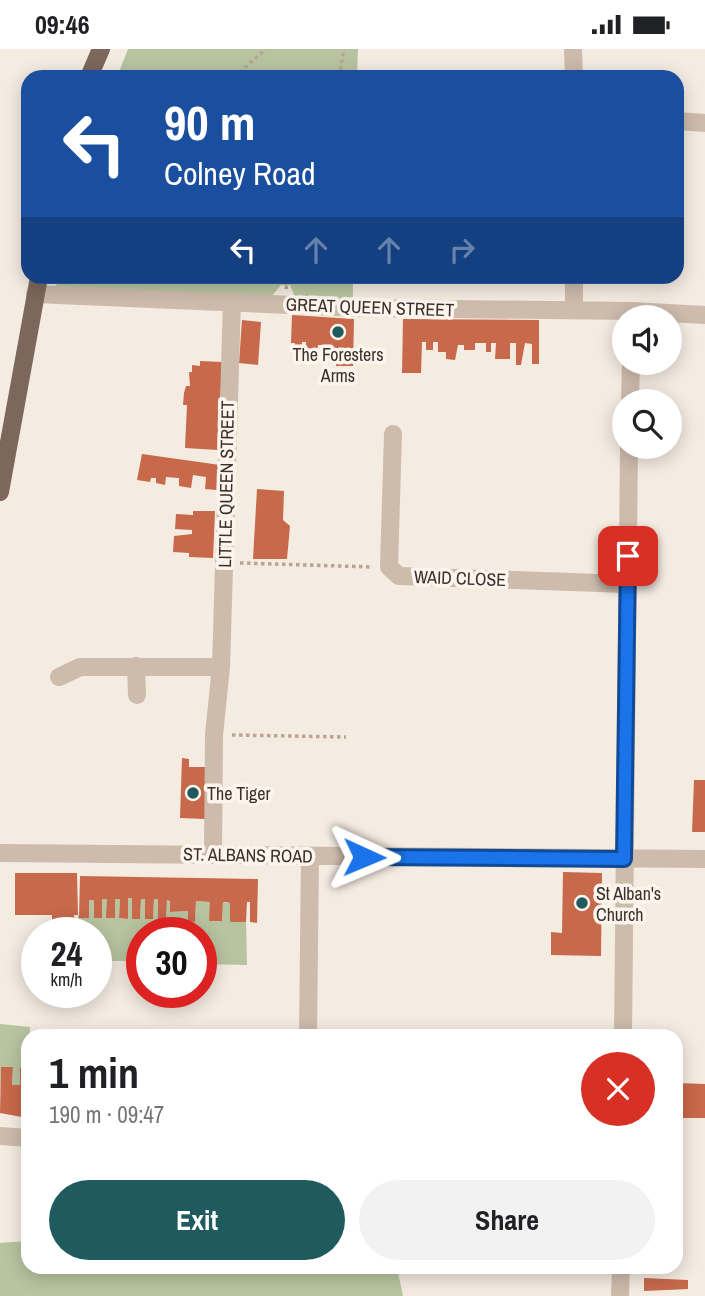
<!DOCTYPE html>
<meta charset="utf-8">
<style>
body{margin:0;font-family:"Archivo Narrow",sans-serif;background:#f2f2f2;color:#202124;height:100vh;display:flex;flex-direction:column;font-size:26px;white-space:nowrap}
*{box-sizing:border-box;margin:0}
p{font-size:23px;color:#757577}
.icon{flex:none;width:38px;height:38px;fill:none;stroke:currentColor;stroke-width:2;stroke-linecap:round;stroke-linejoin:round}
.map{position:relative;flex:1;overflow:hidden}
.details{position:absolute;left:21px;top:980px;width:662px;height:245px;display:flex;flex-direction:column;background:#fff;border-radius:21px;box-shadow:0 4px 18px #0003}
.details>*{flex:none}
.banner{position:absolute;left:21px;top:21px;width:663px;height:214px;border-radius:21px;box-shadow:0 4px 18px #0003;background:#1a4fa0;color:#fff;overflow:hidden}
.controls{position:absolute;left:612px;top:256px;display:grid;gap:14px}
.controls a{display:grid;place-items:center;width:70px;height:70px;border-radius:50%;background:#fff;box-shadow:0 4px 18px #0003;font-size:35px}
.speed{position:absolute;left:21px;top:868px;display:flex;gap:14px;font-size:35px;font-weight:700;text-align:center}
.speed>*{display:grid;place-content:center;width:91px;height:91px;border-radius:50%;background:#fff;box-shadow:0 4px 18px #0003;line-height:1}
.speed small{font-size:18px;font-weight:400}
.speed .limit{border:10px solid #d22;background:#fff;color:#111}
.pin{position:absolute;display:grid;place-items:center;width:60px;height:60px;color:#fff;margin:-30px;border-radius:14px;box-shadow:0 4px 10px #0006}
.me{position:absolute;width:77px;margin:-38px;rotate:91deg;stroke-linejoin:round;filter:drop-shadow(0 0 5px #0008)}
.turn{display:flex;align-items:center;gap:24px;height:147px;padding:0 28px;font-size:32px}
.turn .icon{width:91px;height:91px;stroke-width:2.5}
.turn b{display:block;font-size:49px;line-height:60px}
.lanes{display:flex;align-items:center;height:66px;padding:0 28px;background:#0003;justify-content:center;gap:35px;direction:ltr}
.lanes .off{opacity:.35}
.round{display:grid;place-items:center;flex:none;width:74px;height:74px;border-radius:37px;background:#f2f2f2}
.overview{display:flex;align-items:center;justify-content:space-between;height:119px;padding:0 28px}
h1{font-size:42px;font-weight:800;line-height:52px}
.action{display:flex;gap:14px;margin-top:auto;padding:14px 28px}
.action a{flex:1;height:80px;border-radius:42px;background:#1f5a5e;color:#fff;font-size:28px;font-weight:800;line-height:80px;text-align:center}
.action a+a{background:#f2f2f2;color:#202124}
.status{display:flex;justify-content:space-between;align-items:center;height:49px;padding:0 35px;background:#fff;direction:ltr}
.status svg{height:19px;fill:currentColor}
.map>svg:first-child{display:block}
</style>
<div class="status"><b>09:46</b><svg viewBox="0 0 49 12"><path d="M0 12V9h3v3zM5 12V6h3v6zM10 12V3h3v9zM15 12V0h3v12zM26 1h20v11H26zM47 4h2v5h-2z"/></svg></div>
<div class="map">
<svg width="705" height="1247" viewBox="0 0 705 1247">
<rect width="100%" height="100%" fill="#f4ebe1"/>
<path fill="#b8c4a0" d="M128,0H358L357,28H117Z
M59,228H353V250L295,248L290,236H281L271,248L56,237Z
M128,849H132L140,870L141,850H145V869L153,870L154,850H158V873L166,868L167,851L170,852L171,863L188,862V872H195L196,852L210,853V872H222L223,853L230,854V872L246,873L247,916L201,915V884H142V912H96V884H77L78,866L89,869V851H94V869H102V850H107V869H114L115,850H120L119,869L127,870Z
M0,975L30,978L28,1019H20V1036H12L13,1019L1,1018L0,1047Z
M28,1192V1218H397L403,1247H0V1194Z"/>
<path fill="#c8694b" d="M292,266L354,270L353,317H336V309H322L323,296H318L317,304L306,303V293H302V303H295V294H291Z
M403,270L539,271V315H532V295L525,294L521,316H516V294H510V310H495L496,294H491V303H486V294H475V301H464V296H458L455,311L446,310V303H438V293H433V301H426V293H422L421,324H402Z
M242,271L261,273L258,316L239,314Z
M200,312L222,313L218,401L185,399L187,356H183L184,344L186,337H190L189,323H192V316L200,317Z
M142,405L220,416L217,441L205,440L206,428L193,426L191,439L179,437V429L166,428L165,436L156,434V429H151L150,433L137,431Z
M257,440L284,442L283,471L290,477L287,510H253Z
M193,462H215L213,509L189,508V504L173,503L174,487L192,485V481L175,480L176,465L193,466Z
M182,709L189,710V718H206L205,770L180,769Z
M694,731H705V783H692Z
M563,823L602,824L601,907L551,906V883L562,884Z
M15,824H77L78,866H74L75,874H63L61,880H52V866H15Z
M80,827L258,830L257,874L250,873V853H247L246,873H230V854L226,853H223L222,872H209L210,853L196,852L195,873L188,872V862L170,863V852L167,851L166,869L158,873V850H154L153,870H145V850H141L140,870H132V849H128V870L119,869L120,850H115V869H106L107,850H102V869H94V851H89V869H79Z
M159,943H186V955H159Z
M1,1018H13L12,1036H20V1019H28L27,1064L22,1068L0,1064Z
M676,1034L705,1035V1069H676Z
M644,1229L688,1231V1240L644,1242Z"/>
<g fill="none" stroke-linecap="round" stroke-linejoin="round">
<path stroke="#b9a596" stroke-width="3.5" stroke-dasharray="3.5 3.5" stroke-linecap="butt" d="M234,28L266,0
M339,28L344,0
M286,240L288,228
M240,514L373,518
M232,686L346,688"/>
<path stroke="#cdbbac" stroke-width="18" d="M573,0L574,28
M677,72L705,74
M35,245L362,259L632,262L705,266
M574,261V228
M630,352L631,313
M393,385L389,518L399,527L627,535
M136,617L137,646
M59,628L80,618H221
M0,804L705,810
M213,805L214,686L221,618L232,252
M308,987L310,807
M623,987L629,397
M0,1087L28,1089
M620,1247L621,1218"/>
<path stroke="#7d675c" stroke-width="18" d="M89,28L101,0
M0,443L39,228"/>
</g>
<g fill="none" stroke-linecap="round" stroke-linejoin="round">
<defs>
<path id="route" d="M364,808L624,810L628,507"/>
</defs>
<use href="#route" stroke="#114b97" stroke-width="18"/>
<use href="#route" stroke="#1a73e8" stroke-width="12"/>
</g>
<g fill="#1f5a5e" stroke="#fbf5ee" stroke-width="2.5">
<circle cx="338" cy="283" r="7"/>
<circle cx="193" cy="744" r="7"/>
<circle cx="582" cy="854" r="7"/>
</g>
<g text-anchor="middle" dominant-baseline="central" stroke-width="7" stroke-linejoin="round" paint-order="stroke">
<g font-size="18" fill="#3b302b" stroke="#fbf5ee">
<text transform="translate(370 258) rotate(2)">GREAT QUEEN STREET</text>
<text transform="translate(226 435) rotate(-89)">LITTLE QUEEN STREET</text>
<text transform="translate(460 529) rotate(2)">WAID CLOSE</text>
<text transform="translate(248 806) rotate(1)">ST. ALBANS ROAD</text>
</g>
<g font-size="18" fill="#3b302b" stroke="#fbf5ee" text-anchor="start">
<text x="338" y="305" text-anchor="middle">The Foresters<tspan x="338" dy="21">Arms</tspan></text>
<text x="207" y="744">The Tiger</text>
<text x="596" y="844">St Alban's<tspan x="596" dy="21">Church</tspan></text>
</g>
</g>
</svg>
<div class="controls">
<a><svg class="icon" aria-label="sound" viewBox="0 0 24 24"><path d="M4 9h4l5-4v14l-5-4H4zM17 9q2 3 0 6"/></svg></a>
<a><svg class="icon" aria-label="search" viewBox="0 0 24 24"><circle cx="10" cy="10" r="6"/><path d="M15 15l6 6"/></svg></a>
</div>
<div class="speed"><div>24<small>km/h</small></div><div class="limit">30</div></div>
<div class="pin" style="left:628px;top:507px;background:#d93025"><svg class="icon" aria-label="arrive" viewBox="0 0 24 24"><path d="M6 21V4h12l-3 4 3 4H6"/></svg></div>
<svg class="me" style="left:364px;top:808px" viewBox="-20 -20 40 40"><path d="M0-17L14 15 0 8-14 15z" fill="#1a73e8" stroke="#fff" stroke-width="4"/></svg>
<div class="banner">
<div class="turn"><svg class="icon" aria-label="left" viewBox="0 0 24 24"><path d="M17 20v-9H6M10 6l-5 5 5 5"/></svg><div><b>90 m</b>Colney Road</div></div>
<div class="lanes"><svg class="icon" aria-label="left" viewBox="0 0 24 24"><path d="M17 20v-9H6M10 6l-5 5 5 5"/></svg><svg class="icon off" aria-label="ahead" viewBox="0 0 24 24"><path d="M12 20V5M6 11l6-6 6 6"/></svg><svg class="icon off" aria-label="ahead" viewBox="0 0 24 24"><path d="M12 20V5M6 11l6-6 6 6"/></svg><svg class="icon off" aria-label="right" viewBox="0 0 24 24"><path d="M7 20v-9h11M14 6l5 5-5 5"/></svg></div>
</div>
<section class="details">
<div class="overview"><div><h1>1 min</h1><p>190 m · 09:47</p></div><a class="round" style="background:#d93025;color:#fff"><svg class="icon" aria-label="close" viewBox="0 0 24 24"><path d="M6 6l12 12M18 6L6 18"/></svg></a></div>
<div class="action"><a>Exit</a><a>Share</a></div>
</section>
</div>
